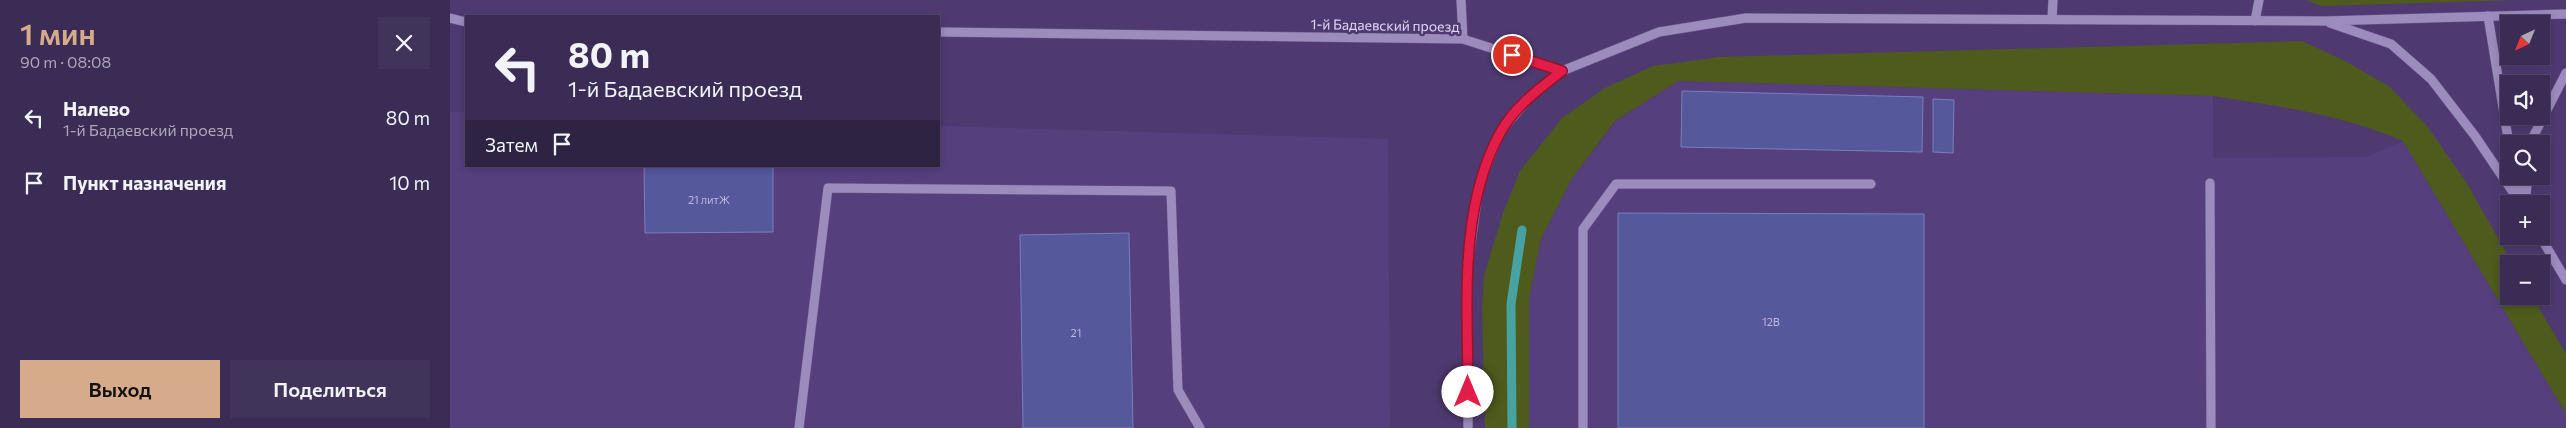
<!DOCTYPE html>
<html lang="ru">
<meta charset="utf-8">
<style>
body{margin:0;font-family:Commissioner,sans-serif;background:#41345a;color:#f1f3f6;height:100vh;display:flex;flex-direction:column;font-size:19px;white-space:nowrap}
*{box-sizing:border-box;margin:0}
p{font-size:16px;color:#aba7b8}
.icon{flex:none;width:28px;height:28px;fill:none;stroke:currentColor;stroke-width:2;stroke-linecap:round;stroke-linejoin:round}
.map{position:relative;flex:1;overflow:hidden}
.details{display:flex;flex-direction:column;background:#3a2c54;width:450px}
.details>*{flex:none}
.guide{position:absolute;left:15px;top:15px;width:475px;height:152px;border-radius:0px;box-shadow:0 2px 8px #0003,0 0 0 1px #54486b;background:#3a2c54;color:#f1f3f6;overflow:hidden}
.needle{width:32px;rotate:223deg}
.controls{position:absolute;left:2050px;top:15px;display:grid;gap:10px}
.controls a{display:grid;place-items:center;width:50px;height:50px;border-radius:0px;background:#3a2c54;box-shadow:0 2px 8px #0003,0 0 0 1px #54486b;font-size:25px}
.pin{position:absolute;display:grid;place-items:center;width:42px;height:42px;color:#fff;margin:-21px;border:2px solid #fff;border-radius:50%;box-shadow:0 1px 5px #0007}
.me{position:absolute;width:55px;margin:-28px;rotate:0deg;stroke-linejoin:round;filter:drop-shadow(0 0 4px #0008)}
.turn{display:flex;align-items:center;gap:18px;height:105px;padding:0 20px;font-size:22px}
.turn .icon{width:65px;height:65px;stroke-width:2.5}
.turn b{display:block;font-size:35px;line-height:42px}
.then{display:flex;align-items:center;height:48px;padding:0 20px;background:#0003;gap:10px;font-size:19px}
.round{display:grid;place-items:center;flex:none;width:52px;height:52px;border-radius:0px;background:#41345a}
.head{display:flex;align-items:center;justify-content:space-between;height:85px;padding:0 20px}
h1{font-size:30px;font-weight:600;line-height:38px;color:#d6ab8b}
.primary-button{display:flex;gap:10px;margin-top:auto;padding:10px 20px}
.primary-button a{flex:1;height:58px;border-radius:0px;background:#d6ab8b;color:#111;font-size:20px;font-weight:600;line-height:58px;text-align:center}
.primary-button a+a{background:#41345a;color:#f1f3f6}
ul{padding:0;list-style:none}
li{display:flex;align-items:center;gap:15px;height:65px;padding:0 20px}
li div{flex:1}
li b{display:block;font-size:19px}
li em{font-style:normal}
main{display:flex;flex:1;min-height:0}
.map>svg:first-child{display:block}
</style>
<main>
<section class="details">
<div class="head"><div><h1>1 мин</h1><p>90 m · 08:08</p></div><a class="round"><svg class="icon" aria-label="close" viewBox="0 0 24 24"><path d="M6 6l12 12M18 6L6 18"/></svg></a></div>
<ul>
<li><svg class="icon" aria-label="left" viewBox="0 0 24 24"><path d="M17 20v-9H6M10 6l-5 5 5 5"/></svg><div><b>Налево</b><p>1-й Бадаевский проезд</p></div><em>80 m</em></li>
<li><svg class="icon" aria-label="arrive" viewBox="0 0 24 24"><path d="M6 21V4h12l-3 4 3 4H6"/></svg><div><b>Пункт назначения</b></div><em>10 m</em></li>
</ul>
<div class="primary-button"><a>Выход</a><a>Поделиться</a></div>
</section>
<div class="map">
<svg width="2116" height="428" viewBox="0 0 2116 428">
<rect width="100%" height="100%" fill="#4e3a70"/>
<path fill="#563f7d" d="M1228,81L1763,96V158L1917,157L1953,141L2116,414V428H1079V298L1091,239L1121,180L1166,121Z
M0,112H16V166H489V126L938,139L940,428H0Z"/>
<path fill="#4e5b1d" d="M1856,0H2067L1871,6Z
M1852,41L1895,61L1940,87L1977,126L2016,182L2063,264H2059V296H2082L2116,354V414L1953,141C1893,115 1828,106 1763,96L1228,81L1165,121L1121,180L1091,239L1079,298V428H1035L1032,308L1034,276L1053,213L1070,171L1112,118L1155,88L1203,66L1269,57Z"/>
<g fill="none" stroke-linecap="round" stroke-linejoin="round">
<path stroke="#46a3a1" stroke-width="9" d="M1062,428L1061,304L1072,230"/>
</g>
<path fill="#55589b" stroke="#7a7fbc" d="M1232,91L1473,97L1472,152L1231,147Z
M1483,99L1504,100L1503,153L1483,152Z
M194,166H323V232L195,233Z
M1168,213L1474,214V428H1168Z
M679,233L683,428H573L570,235Z"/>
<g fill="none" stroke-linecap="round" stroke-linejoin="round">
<defs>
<path id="minor" d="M1011,0L1013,39
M2038,16L2059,144
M0,18L16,22
M1602,19L1603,0
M1805,21L1809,0
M1880,23L1941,44L1981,79L2025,136L2071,204
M489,32L1013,39L1112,71
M2083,144L2084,135L2116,73
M2067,176L2073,203
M1760,183L1761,428
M2075,204L2078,176
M2090,236L2116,280
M349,428L378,188L721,191L728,390L750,428
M1018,428V265L1029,185L1050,132L1080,97L1112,71L1209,32L1296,18L1875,21L2116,14
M1133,428V229L1166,184H1421"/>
</defs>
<use href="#minor" stroke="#685688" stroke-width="10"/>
<use href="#minor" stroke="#9c8bbd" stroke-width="9"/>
</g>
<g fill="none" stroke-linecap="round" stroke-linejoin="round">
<defs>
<path id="route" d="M1018,392C1018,307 1008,210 1050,133C1064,107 1090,88 1112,71L1062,55"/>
</defs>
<use href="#route" stroke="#92132f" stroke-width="12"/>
<use href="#route" stroke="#e11d48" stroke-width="9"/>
</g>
<g text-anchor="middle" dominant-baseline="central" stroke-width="5" stroke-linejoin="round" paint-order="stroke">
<g font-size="11" fill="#bdb6df">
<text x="259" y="199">21 литЖ</text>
<text x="1321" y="321">12В</text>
<text x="626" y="332">21</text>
</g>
<g font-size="14" fill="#e0d5f6" stroke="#4e3a70">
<text transform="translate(935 25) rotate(1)">1-й Бадаевский проезд</text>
</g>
</g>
</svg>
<div class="controls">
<a><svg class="needle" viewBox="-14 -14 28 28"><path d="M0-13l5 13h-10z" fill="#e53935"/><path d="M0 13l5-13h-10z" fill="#aba7b8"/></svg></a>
<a><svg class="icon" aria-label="sound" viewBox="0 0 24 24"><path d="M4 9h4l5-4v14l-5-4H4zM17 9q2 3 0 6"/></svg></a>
<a><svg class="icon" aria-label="search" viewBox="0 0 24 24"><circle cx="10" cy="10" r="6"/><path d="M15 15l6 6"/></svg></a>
<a>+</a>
<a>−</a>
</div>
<div class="pin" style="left:1062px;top:55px;background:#d93025"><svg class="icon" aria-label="arrive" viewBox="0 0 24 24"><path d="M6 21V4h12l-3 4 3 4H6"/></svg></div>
<svg class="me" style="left:1018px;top:392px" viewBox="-20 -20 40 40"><circle r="19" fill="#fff"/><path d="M0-13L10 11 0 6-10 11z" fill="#e11d48"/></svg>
<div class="guide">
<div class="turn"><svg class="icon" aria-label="left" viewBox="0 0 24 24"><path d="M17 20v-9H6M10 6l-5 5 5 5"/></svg><div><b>80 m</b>1-й Бадаевский проезд</div></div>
<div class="then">Затем<svg class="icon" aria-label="arrive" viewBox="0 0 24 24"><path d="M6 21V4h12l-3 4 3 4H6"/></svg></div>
</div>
</div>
</main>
